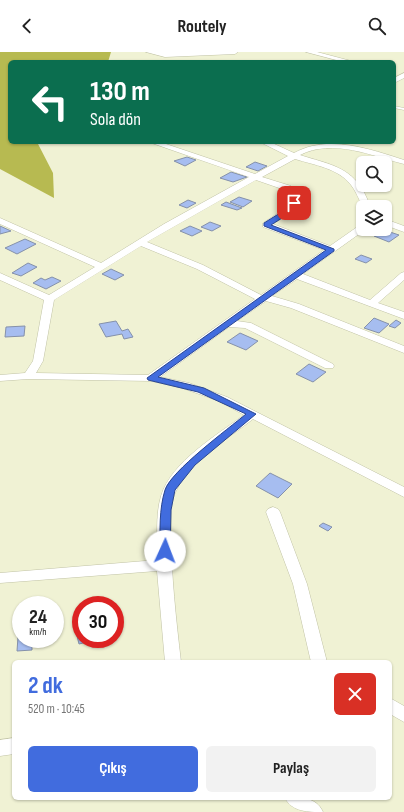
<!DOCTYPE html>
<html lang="tr">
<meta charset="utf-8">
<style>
body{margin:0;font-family:"Sofia Sans Condensed",sans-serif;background:#f2f2f2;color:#222;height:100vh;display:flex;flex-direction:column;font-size:15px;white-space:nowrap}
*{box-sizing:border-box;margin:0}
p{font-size:13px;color:#767676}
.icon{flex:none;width:22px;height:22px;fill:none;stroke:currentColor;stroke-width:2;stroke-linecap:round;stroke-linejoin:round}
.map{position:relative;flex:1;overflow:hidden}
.sheet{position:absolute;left:12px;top:608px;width:380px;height:140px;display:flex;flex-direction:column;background:#fff;border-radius:6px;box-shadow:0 1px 3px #0004}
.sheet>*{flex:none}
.guide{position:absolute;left:8px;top:8px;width:388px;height:84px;border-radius:6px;box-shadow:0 1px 3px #0004;background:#0b6e4f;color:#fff;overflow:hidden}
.controls{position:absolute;left:356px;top:104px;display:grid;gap:8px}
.controls a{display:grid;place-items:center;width:36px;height:36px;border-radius:6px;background:#fff;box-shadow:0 1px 3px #0004;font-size:20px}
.speed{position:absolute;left:12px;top:544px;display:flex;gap:8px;font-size:20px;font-weight:700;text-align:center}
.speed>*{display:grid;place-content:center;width:52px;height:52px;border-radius:50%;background:#fff;box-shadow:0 1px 3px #0004;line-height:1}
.speed small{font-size:10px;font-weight:400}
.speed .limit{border:6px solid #d22;background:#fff;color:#111}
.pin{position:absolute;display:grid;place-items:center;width:34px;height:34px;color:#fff;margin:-17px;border-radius:8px;box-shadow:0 2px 6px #0006}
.me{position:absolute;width:44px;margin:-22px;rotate:2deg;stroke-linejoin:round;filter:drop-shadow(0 0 3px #0008)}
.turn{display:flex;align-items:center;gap:14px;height:84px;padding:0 16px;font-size:18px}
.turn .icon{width:52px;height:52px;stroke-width:2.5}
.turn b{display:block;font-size:28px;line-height:34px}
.round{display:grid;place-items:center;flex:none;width:42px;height:42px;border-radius:6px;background:#f2f2f2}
.head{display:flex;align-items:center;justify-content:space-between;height:68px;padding:0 16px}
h1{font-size:24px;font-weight:700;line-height:30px;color:#416cde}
.action{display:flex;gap:8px;margin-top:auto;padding:8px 16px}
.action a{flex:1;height:46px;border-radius:6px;background:#416cde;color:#fff;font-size:16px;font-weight:700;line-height:46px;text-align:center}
.action a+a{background:#f2f2f2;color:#222}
header{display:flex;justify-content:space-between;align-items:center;height:52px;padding:0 16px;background:#fff;font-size:18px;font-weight:700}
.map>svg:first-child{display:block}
</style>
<header><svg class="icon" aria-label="back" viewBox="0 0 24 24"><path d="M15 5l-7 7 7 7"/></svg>Routely<svg class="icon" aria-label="search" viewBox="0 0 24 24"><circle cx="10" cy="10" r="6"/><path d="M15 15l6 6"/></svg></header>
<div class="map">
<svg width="404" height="760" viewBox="0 0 404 760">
<rect width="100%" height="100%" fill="#f0f2d4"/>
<path fill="#b7ba51" d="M0,0H111L108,10H10V90H37L53,121L54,146L0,117Z"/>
<path fill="#a6bdf0" stroke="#8591aa" d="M187,105L196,108L185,114L174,109Z
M255,110L267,114L258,119L246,115Z
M231,120L247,125L233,130L220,126Z
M239,145L252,149L243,155L230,150Z
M188,148L196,151L187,156L179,153Z
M226,150L242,156L237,158L221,153Z
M210,170L221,174L212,179L201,175Z
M0,174L11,179L0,182Z
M190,174L202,179L192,184L180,179Z
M384,178L399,183L389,190L374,184Z
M25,187L36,192L17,202L5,196Z
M361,203L372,207L366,211L355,207Z
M28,211L37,215L21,224L12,221Z
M111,217L124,223L115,228L102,222Z
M52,225L61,229L46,237L33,231L41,226L45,228Z
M374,266L389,272L379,281L364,276Z
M396,268L401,271L395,276L389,274Z
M116,269L122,279L128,277L133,285L124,287L122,282L106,285L99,272Z
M25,274L24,284L5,285L6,275Z
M240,281L258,289L246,298L227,290Z
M309,312L326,320L313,330L296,322Z
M270,421L292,432L278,446L256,434Z
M323,471L332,475L328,479L319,474Z
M81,571V587H99L79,592L74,572Z
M18,585H21V587H32V598L17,599Z"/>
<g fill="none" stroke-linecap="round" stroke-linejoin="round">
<defs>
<path id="service" d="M394,54L404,56V58L394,56Z"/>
<path id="minor" d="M146,0H238L235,2L165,5Z
M306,0H317L355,10H344Z
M404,21V26L394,31V26Z
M149,90H160L255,122L288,104L260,90H270L294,101C328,82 370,97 404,108V112C372,104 333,86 300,103C321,110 343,113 357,130C363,136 367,147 371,155H363C359,148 356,139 351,133C338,116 314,113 295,107L262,125L291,134L298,151L296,157L273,172L330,194L360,173L363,172V177H366L303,222L370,248L401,221L404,220V228L378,251L404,260V267L297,227L272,244L299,252L404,294V301L291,256L266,249L237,269L251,271L333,312L334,314L333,316H325L245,276L229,275L160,325L189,331L227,345L404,435V445L253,367C229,386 190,409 177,437C170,449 171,466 171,479C171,523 176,566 181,610H165L157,519L0,531V521L157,508C158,487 155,464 161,444C171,410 217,383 244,363L219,349L182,336L151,329L28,327L0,329V323L25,321L33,309L44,248L0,228V221L49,243L95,215L0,172V166L101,211L164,172L249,125ZM256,128L285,138L290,151L289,154L263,171V175L324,198L261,243L203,213L147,190ZM141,194L197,217L255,247L148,323L36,321L43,309L54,248Z
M385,167L404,174V180L385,173Z
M273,455L278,457L280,460L307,532L327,610H311L293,532L266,460L268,457Z
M390,646L404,654V670L390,662Z
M14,686V702L0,704V688Z
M285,746C300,746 316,744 323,760C308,760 292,760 285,746Z"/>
</defs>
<use href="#service" stroke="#c1c3a6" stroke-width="1"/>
<use href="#minor" stroke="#c1c3a6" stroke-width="1"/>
<use href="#service" fill="#fff" fill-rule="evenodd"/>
<use href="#minor" fill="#fff" fill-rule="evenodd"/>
</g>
<path fill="#416cde" stroke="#2a4690" d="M292,150L297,151L293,159L271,173L334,197V199L158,325L204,336L256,362L195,413L175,438L171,458L170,499L169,502H161L160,499C160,479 159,457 165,438C171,419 228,377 246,362L198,340L148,328L147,326L326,198L264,174V171L288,156Z"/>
</svg>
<div class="controls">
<a><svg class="icon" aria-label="search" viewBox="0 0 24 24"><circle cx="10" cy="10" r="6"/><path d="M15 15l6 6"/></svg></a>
<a><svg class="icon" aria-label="layers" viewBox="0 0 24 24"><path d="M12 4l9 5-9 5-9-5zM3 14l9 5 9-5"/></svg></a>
</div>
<div class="speed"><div>24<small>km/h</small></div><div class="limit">30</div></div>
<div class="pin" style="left:294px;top:151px;background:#d93025"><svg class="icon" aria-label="arrive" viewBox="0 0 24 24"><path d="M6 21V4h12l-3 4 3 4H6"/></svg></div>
<svg class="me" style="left:165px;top:499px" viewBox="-20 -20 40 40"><circle r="19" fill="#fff"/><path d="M0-13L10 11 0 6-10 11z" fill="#416cde"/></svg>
<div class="guide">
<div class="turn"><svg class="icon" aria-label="left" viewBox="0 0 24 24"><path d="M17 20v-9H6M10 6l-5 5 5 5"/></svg><div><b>130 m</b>Sola dön</div></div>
</div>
<section class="sheet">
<div class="head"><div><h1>2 dk</h1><p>520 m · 10:45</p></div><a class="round" style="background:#d93025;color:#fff"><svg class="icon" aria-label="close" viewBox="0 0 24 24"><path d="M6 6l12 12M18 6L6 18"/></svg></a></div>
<div class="action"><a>Çıkış</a><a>Paylaş</a></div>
</section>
</div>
